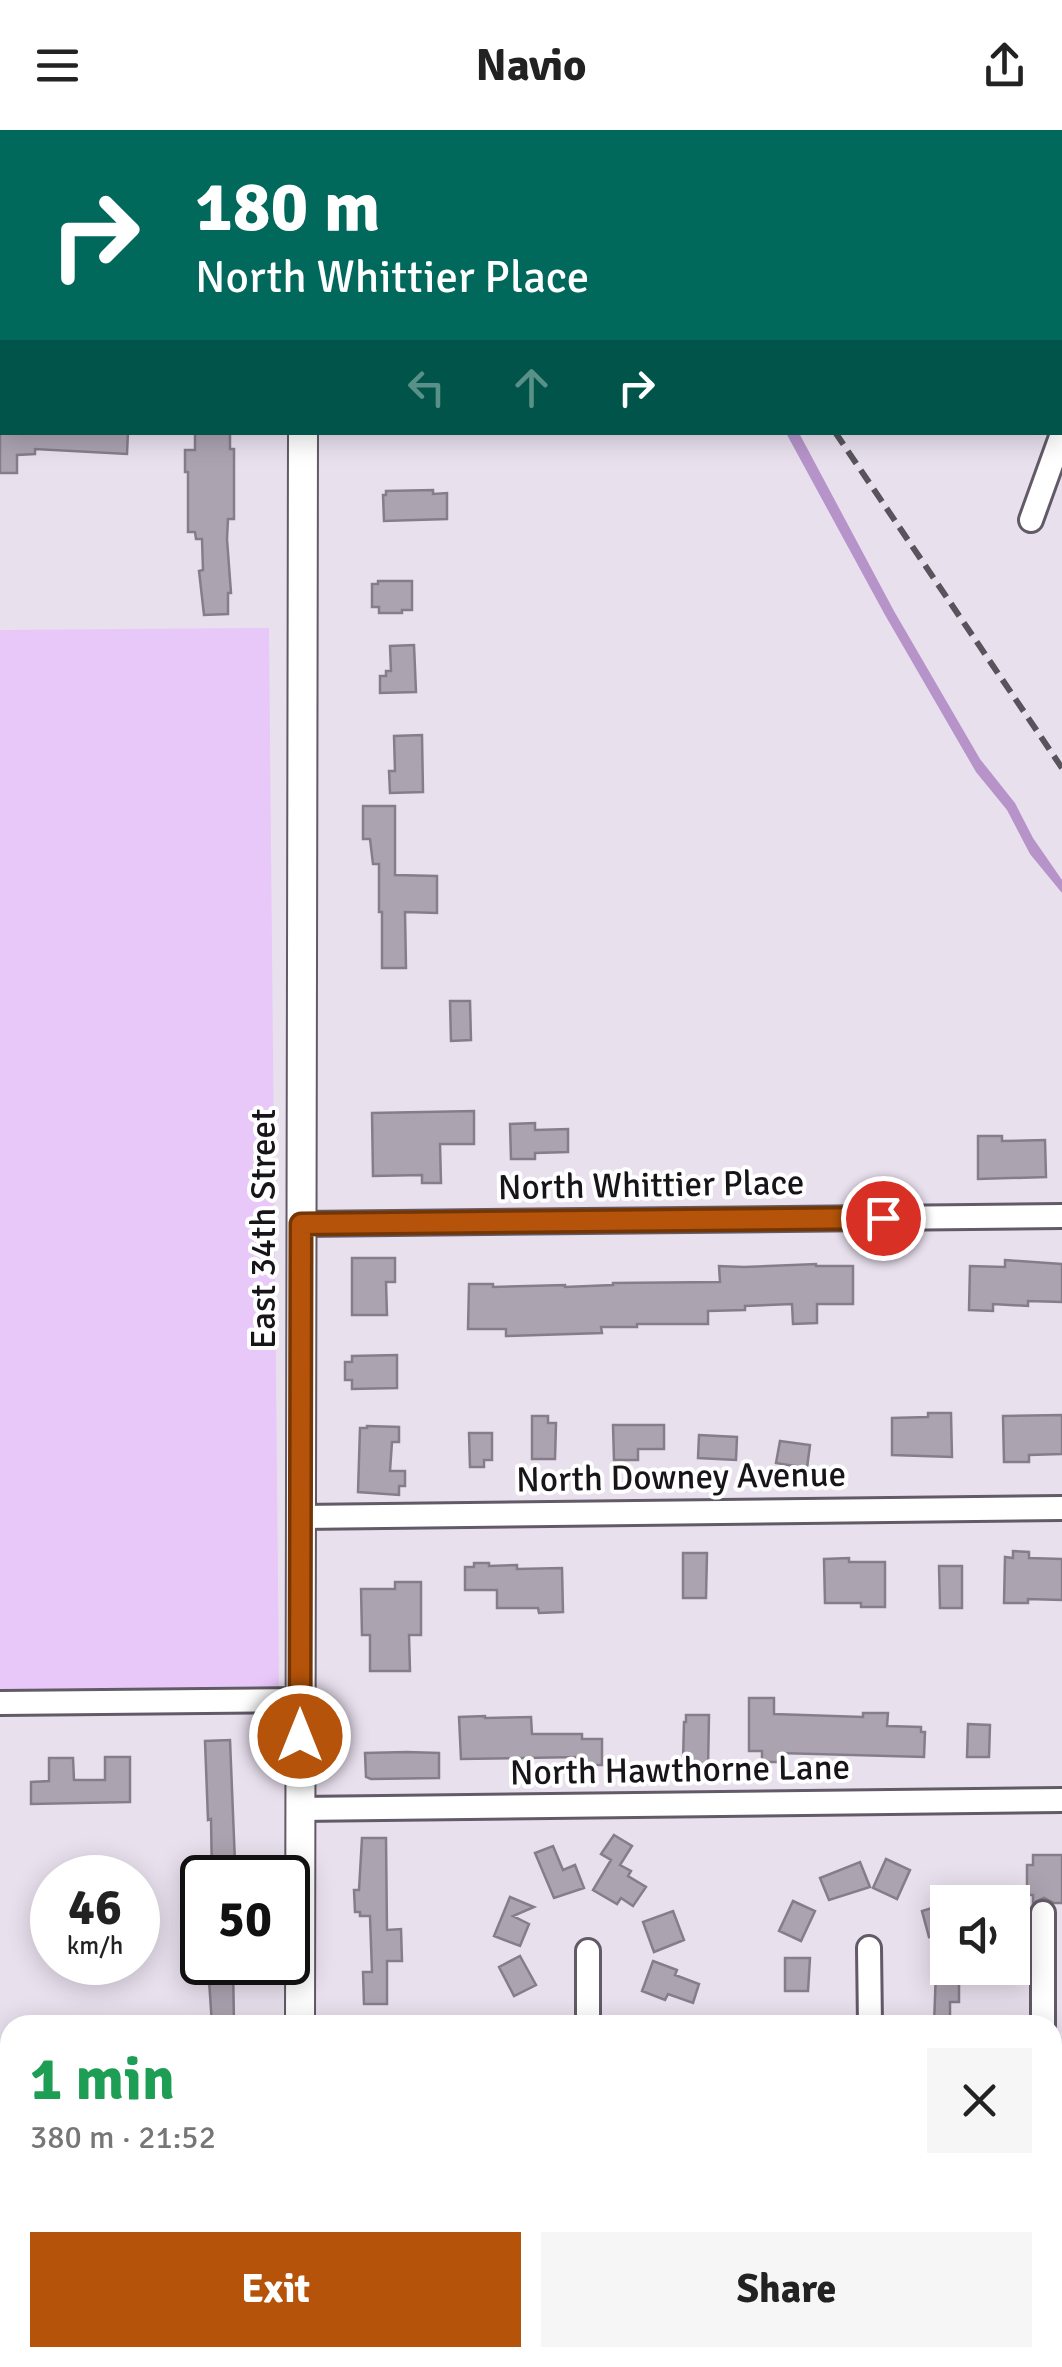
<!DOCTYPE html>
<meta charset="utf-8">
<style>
body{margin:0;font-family:Signika,sans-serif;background:#f6f6f6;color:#222;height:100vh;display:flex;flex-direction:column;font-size:38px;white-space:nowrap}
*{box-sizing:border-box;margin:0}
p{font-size:32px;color:#767676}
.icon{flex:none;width:55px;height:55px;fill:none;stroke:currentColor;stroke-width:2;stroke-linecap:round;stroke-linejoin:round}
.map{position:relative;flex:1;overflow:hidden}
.sheet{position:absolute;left:0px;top:1885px;width:1062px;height:352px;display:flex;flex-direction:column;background:#fff;border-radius:30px 30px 0 0;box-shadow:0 5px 25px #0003}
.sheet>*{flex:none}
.banner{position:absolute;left:0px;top:0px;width:1062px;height:305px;box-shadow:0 5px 25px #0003;background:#00695c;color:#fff;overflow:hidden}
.buttons{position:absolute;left:930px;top:1755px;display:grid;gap:20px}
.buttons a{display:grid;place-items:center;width:100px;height:100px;border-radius:0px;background:#fff;box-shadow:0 5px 25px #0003;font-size:50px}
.speed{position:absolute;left:30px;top:1725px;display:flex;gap:20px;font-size:50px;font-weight:700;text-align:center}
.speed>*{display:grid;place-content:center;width:130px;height:130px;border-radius:50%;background:#fff;box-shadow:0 5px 25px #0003;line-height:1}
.speed small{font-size:25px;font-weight:400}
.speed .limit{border:5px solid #111;border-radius:15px;background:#fff;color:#111}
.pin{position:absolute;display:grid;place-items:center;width:85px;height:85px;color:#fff;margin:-42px;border:5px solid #fff;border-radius:50%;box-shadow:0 2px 10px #0007}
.me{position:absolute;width:110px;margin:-55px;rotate:0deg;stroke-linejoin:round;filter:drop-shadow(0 0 8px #0008)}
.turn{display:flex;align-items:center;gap:35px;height:210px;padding:0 30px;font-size:45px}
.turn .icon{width:130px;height:130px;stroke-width:2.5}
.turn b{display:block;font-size:70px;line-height:85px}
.lanes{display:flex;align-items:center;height:95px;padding:0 30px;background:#0003;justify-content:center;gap:50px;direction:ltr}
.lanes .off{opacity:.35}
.round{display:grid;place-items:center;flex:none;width:105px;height:105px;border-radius:0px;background:#f6f6f6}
.summary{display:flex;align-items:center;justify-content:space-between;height:170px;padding:0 30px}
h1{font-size:60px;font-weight:800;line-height:75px;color:#1e9e55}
.primary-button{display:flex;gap:20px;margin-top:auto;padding:20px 30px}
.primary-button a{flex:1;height:115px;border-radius:0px;background:#b45309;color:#fff;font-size:40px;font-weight:800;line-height:115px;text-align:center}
.primary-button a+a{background:#f6f6f6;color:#222}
header{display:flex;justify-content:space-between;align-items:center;height:130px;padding:0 30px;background:#fff;font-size:45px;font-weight:800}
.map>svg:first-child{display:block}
</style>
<header><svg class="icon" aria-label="menu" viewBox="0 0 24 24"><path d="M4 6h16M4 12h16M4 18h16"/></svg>Navio<svg class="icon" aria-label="share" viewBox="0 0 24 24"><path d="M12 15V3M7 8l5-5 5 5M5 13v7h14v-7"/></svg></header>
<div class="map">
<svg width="1062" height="2237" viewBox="0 0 1062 2237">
<rect width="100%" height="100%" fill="#e9e0ee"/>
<path fill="#e7c8f9" d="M269,498L279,1556L0,1559V500Z"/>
<path fill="#b694ca" d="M786,303H799L894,481L980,629L1015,673L1033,708L1062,750V763L1030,724L1007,680L976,642L885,485Z"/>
<path fill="#aca3b1" stroke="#867d8b" stroke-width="2.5" d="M0,302H128L127,324L35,319V324L17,325V343H0Z
M195,302H230V319H234V389H228L227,409L231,463H228V484L204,485L199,441L203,440L202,409H196L195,402H188V342H185V320H195Z
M433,360V364L447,363V389L384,391L383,365H386V361Z
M378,451H412V480H402V483H379V477H372V454H378Z
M414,515L416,562L380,563V546H386V541H391L390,516Z
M422,605L423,662L390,663L389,641H395L394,606Z
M363,676H395V745L437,746V783L405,782L406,838H382V782H379V734H373L370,709H363Z
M450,871H470L471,910L451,911Z
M474,981V1014H440L441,1053H422V1045L373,1046L372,983Z
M535,993V1000L568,999V1022L535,1023V1029H511L510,994Z
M978,1006H1002V1011L1045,1010L1046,1047L978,1049Z
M352,1128H395V1152H386L387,1185H352Z
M1005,1130L1062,1134V1172L1028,1171V1176L993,1174V1181L969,1180L970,1136L1005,1137Z
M816,1134V1136H853V1174H817V1193L793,1194L792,1174L745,1176V1180L708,1181V1194H637V1197H601L602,1203L506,1206V1199H468L469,1154H493V1157L565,1155V1157L613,1155V1153L720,1152L719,1136L744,1137Z
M397,1225V1258L352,1259V1250H345V1232H352V1226Z
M928,1283H951L952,1327L892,1325V1288L928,1287Z
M1062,1285V1324L1029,1325V1332H1004L1003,1286Z
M532,1286H548V1293H556L555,1329H532Z
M613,1295H664V1319H638V1330H614Z
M367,1296L399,1297V1312H392L390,1341H405V1356H399V1365L358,1362L360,1298H367Z
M469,1303H492V1330H484V1337H470Z
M699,1305L737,1307L736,1330L698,1328Z
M780,1311L810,1315L807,1338L776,1333Z
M1013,1421L1029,1422V1428L1062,1429V1470L1028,1469V1473H1004L1005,1427L1013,1428Z
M683,1423H707L706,1468H683Z
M849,1428V1432H885V1477H861V1473H825L824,1429Z
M474,1433H489V1436L517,1435V1439L562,1438L563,1482L539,1483L538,1478H497V1460H465V1437H474Z
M939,1436H962V1478H940Z
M395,1452H421V1505H409L410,1541H370V1505H362L361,1459H395Z
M749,1568H774V1584L863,1587V1583H888L887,1596L921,1597V1602H925L924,1627L779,1623V1632H762V1621H749Z
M686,1585H709L708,1638L686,1637V1632H683L684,1592H686Z
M485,1586V1588L531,1587L532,1604H582V1609H602V1635H580V1627L461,1629L459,1587Z
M968,1594L990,1595L989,1627H967Z
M230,1610L235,1733H232V1748H212L211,1689L208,1690L205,1611Z
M407,1622L439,1623V1648L371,1649L366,1647L365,1623Z
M105,1627H130V1672L31,1674V1652L49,1651V1628H73L74,1650H105Z
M614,1705L632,1716L620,1735L631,1741L628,1746L646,1757L633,1776L621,1768L617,1774L593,1760L611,1730L601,1724Z
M362,1708H386L387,1800L401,1799L402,1831H387V1874H364L363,1842H372L370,1786H360V1782H355L354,1760H359Z
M553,1716L563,1740L575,1735L584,1758L554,1768L535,1723Z
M1033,1725H1062V1773H1054L1044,1768L1033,1773V1765H1027V1735H1033Z
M886,1729L910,1740L897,1769L873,1758Z
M860,1732L870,1757L829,1770L820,1748Z
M510,1767L534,1777L513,1786L529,1794L520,1816L494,1806Z
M793,1771L815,1781L801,1811L779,1801Z
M948,1773V1835H943L934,1805L929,1807L922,1781Z
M673,1781L684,1810L654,1822L643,1792Z
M520,1826L536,1855L514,1866L499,1837Z
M785,1828H810L808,1861H785Z
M653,1831L677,1840L675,1845L699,1854L693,1873L668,1864L665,1870L642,1861Z
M193,1832H233L234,1895H212L209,1850L193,1851Z
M959,1839V1872H950V1895H934L936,1840Z"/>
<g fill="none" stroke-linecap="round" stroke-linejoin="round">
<defs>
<path id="minor" d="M527,0V2
M938,0L939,2
M1060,147L1062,146
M1060,183L1062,182
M0,221H2
M1031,390L1062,304
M301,1094L1062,1086
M301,1387L1062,1378
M0,1573L300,1570
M299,1679L1062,1670
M1043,1783V1895
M869,1818L870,1895
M588,1895V1821
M0,1999H10
M587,2228V2237
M869,2237V2228
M1043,2237V2228"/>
<path id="major" d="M304,2V0
M300,1895L303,302
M298,2237V2228"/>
</defs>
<use href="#minor" stroke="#625a67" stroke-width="28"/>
<use href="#major" stroke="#625a67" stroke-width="32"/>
<use href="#minor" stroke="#fff" stroke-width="22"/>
<use href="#major" stroke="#fff" stroke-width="28"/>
<path stroke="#59545c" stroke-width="6" stroke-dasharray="15 8" stroke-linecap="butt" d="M643,0L645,2
M835,302L1062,638"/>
</g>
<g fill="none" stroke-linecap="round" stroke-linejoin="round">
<defs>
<path id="route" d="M300,1606L301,1094L883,1088"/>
</defs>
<use href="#route" stroke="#753606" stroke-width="25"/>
<use href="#route" stroke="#b45309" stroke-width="18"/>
</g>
<g text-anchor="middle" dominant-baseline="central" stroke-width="8" stroke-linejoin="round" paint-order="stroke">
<g font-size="35" fill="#18151a" stroke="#fff">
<text transform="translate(651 1055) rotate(-1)">North Whittier Place</text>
<text transform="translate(263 1099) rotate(-90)">East 34th Street</text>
<text transform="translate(681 1347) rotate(-1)">North Downey Avenue</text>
<text transform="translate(680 1640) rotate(-1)">North Hawthorne Lane</text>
</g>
</g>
</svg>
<div class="buttons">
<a><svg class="icon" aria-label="sound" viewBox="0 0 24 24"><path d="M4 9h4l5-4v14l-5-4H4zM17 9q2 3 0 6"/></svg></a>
</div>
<div class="speed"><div>46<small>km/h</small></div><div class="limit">50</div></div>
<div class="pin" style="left:883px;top:1088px;background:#d93025"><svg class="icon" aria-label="arrive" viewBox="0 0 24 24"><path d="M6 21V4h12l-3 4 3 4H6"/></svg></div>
<svg class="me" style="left:300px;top:1606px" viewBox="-20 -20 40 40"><circle r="17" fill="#b45309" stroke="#fff" stroke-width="3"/><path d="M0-11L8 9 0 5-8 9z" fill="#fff"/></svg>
<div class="banner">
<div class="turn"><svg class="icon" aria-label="right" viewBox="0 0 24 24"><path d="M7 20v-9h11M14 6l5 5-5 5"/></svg><div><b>180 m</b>North Whittier Place</div></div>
<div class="lanes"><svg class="icon off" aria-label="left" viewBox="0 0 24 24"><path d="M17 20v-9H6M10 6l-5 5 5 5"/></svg><svg class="icon off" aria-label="ahead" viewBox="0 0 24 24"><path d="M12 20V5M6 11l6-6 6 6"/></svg><svg class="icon" aria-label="right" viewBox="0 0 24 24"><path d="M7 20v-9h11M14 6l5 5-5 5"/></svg></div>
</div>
<section class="sheet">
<div class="summary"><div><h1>1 min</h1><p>380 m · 21:52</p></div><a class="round"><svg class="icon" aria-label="close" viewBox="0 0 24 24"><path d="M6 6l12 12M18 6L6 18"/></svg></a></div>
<div class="primary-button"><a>Exit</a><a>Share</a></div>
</section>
</div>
